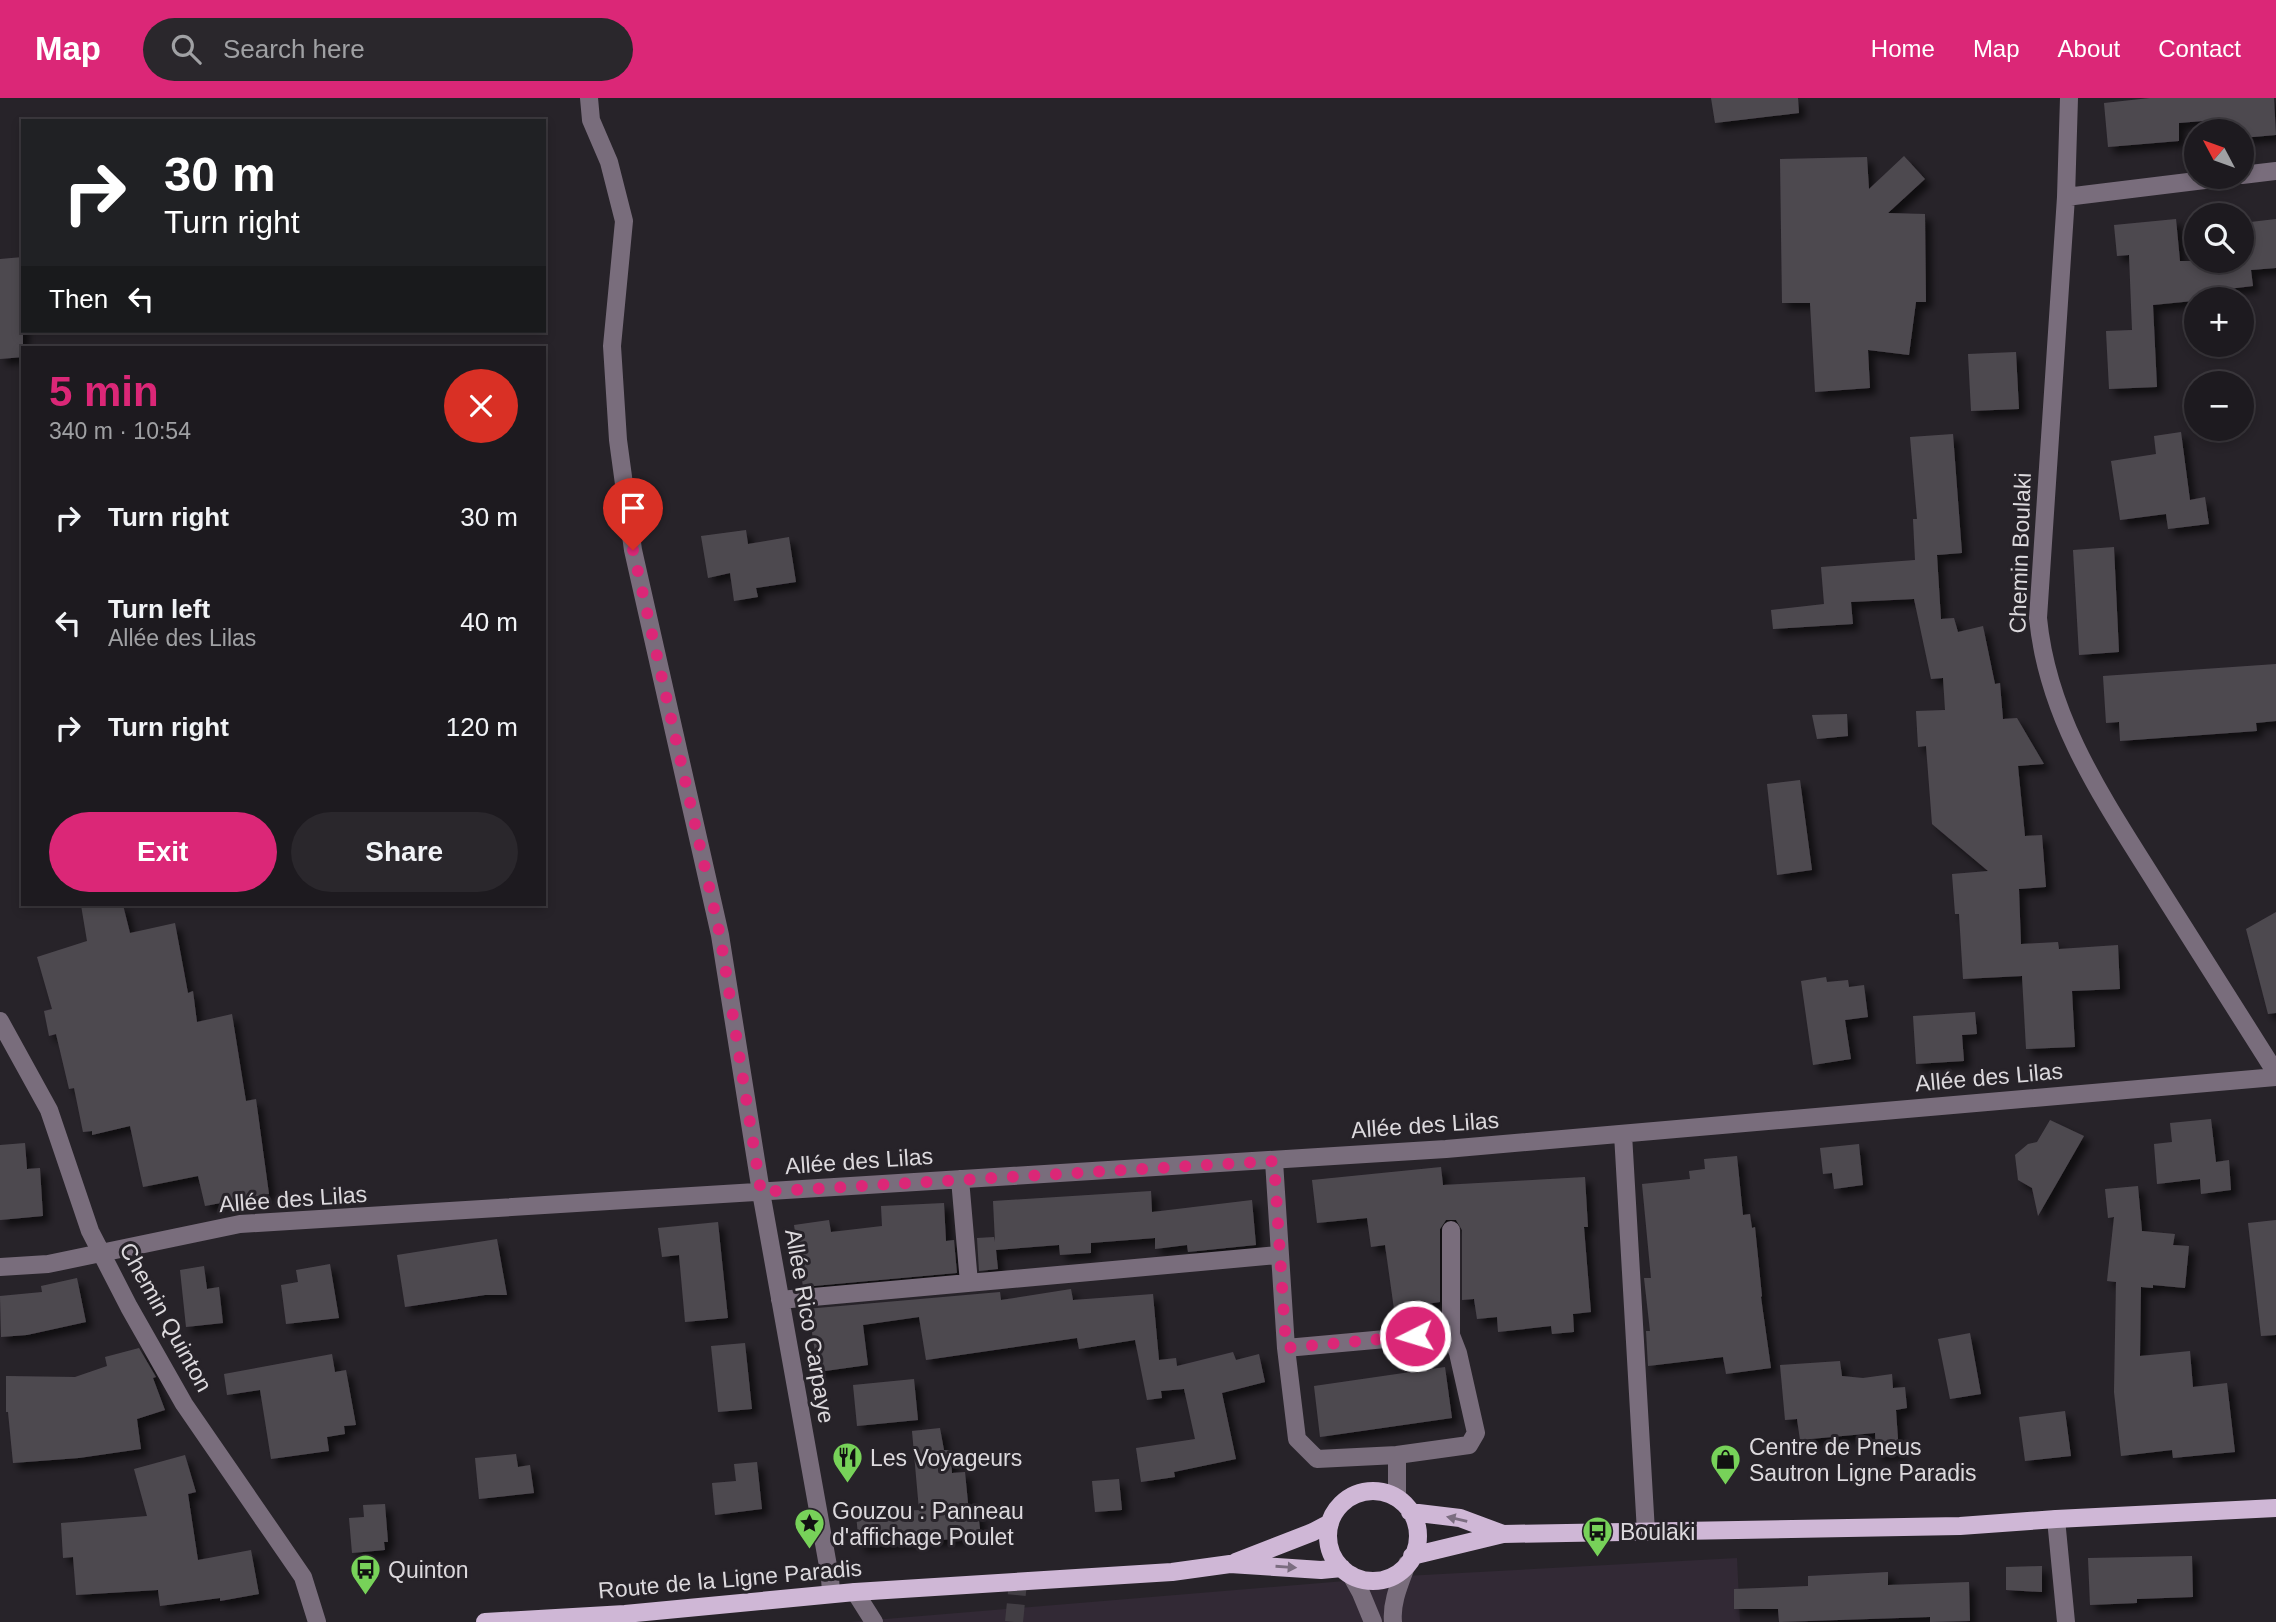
<!DOCTYPE html>
<meta charset="utf-8">
<style>
body{margin:0;font-family:Helvetica,sans-serif;background:#2a272c;color:#f1f3f6;height:100vh;display:flex;flex-direction:column;font-size:26px;white-space:nowrap}
*{box-sizing:border-box;margin:0}
p{font-size:23px;color:#a0a1a4}
.icon{flex:none;width:38px;height:38px;fill:none;stroke:currentColor;stroke-width:2;stroke-linecap:round;stroke-linejoin:round}
.map{position:relative;flex:1;overflow:hidden}
.sheet{position:absolute;left:21px;top:248px;width:525px;height:560px;display:flex;flex-direction:column;background:#1d1a1f;border-radius:0px;box-shadow:0 4px 10px #0003,0 0 0 2px #3b383d}
.sheet>*{flex:none}
.banner{position:absolute;left:21px;top:21px;width:525px;height:214px;border-radius:0px;box-shadow:0 4px 10px #0003,0 0 0 2px #3b383d;background:#202124;color:#fff;overflow:hidden}
.needle{width:46px;rotate:311deg}
.controls{position:absolute;left:2184px;top:21px;display:grid;gap:14px}
.controls a{display:grid;place-items:center;width:70px;height:70px;border-radius:50%;background:#1d1a1f;box-shadow:0 4px 10px #0003,0 0 0 2px #3b383d;font-size:35px}
.pin{position:absolute;display:grid;place-items:center;width:60px;height:60px;color:#fff;margin:-72px -30px;border-radius:50% 50% 50% 0;rotate:-45deg;box-shadow:0 0 7px #0007}
.pin .icon{rotate:45deg}
.me{position:absolute;width:77px;margin:-38px;rotate:265deg;stroke-linejoin:round;filter:drop-shadow(0 0 5px #0008)}
.turn{display:flex;align-items:center;gap:24px;height:147px;padding:0 28px;font-size:32px}
.turn .icon{width:91px;height:91px;stroke-width:2.5}
.turn b{display:block;font-size:49px;line-height:60px}
.then{display:flex;align-items:center;height:66px;padding:0 28px;background:#0003;gap:14px;font-size:26px}
.round{display:grid;place-items:center;flex:none;width:74px;height:74px;border-radius:37px;background:#2a272c}
.head{display:flex;align-items:center;justify-content:space-between;height:119px;padding:0 28px}
h1{font-size:42px;font-weight:700;line-height:52px;color:#db2777}
.cta{display:flex;gap:14px;margin-top:auto;padding:14px 28px}
.cta a{flex:1;height:80px;border-radius:42px;background:#db2777;color:#fff;font-size:28px;font-weight:700;line-height:80px;text-align:center}
.cta a+a{background:#2a272c;color:#f1f3f6}
ul{padding:0;list-style:none}
li{display:flex;align-items:center;gap:21px;height:105px;padding:0 28px}
li div{flex:1}
li b{display:block;font-size:26px}
li em{font-style:normal}
header{display:flex;align-items:center;gap:42px;box-sizing:border-box;height:98px;padding:0 35px;background:#db2777;color:#fff}
header strong{font-size:33px}
nav{display:flex;gap:38px;margin-inline-start:auto;font-size:24px}
.search{width:490px;height:63px;background:#2a272c;display:flex;align-items:center;gap:18px;box-sizing:border-box;padding:0 24px;border-radius:38px;color:#a0a1a4;font-size:26px}
.map>svg:first-child{display:block}
</style>
<header>
<strong>Map</strong>
<div class="search"><svg class="icon" aria-label="search" viewBox="0 0 24 24"><circle cx="10" cy="10" r="6"/><path d="M15 15l6 6"/></svg>Search here</div>
<nav><a>Home</a><a>Map</a><a>About</a><a>Contact</a></nav>
</header>
<div class="map">
<svg width="2276" height="1524" viewBox="0 0 2276 1524">
<defs>
<filter id="shadow"><feDropShadow dx="6" dy="6" stdDeviation="3.5" flood-color="#0009"/></filter>
</defs>
<rect width="100%" height="100%" fill="#272329"/>
<path fill="#322935" d="M1737,1460L1740,1524H849L1405,1478Z"/>
<path fill="#4e4950" filter="url(#shadow)" d="M1711,0H1798L1799,15L1715,25Z
M2150,0H2274L2276,37L2242,40V33H2228L2227,21L2179,25V43L2108,49L2104,5Z
M1904,58L1925,81L1888,115L1925,116L1926,204H1916L1909,257L1868,252L1870,290L1815,294L1810,205H1782L1780,61L1867,59L1869,91Z
M2176,121L2180,163H2242V125L2276,121V170L2251,172L2253,188L2220,192V198L2213,197V201L2153,207L2157,289L2109,291L2106,233L2132,232L2129,157L2117,158L2114,127Z
M23,159V259L0,261V161Z
M2016,254L2019,311L1971,313L1968,256Z
M2181,334L2190,402L2205,399L2209,426L2168,431L2166,416L2120,422L2111,363L2156,356L2154,338Z
M1953,336L1962,455L1937,457L1941,521L1954,520L1958,534L1983,528L1995,586L2000,585L2003,621L2017,620L2044,666L2018,668L2025,738L2042,737L2046,789L2019,791L2021,846L2058,844L2059,851L2118,847L2120,891L2072,893L2075,949L2026,951L2022,878L1963,881L1959,816H1955L1952,776L1988,773L1932,726L1926,648L1918,649L1916,613L1945,612L1943,580L1931,581L1914,501L1851,504L1853,526L1773,531L1771,512L1824,506L1821,469L1915,462L1913,421H1917L1910,339Z
M746,432L748,446L789,439L796,484L756,490L758,499L734,503L730,475L708,480L701,438Z
M2114,449L2119,554L2079,557L2073,452Z
M2276,566V623L2256,625L2257,633L2120,643L2119,624L2106,625L2103,578Z
M1847,616L1848,638L1817,641L1812,617Z
M1800,682L1812,772L1777,777L1767,686Z
M81,807H123L130,835L175,825L188,895L193,893L197,924L232,916L246,1003L256,1001L269,1096L205,1108L198,1078L143,1089L130,1028L92,1037V1033L83,1034L74,990L69,991L56,936L49,938L44,913L52,911L37,859L87,843Z
M2276,814V915L2268,916L2246,831Z
M1826,879L1827,884L1848,882L1849,889L1864,887L1868,919L1845,922L1851,961L1813,967L1801,883Z
M1975,914L1977,936L1962,937L1964,963L1916,966L1913,918Z
M2211,1021L2216,1064L2229,1062L2231,1092L2201,1096L2200,1081L2157,1086L2154,1046L2172,1044L2170,1025Z
M2050,1022L2084,1038L2038,1118L2032,1090L2018,1082L2015,1057L2028,1046L2037,1044Z
M25,1045L27,1071L40,1070L43,1118L0,1122V1047Z
M1859,1046L1863,1087L1834,1091L1832,1075L1823,1076L1820,1050Z
M1737,1058L1743,1117L1750,1116L1752,1130L1755,1129L1762,1198L1761,1199L1771,1270L1726,1276L1723,1259L1648,1268L1646,1233H1650L1644,1180H1651L1642,1086L1690,1081L1689,1073L1705,1071L1704,1061Z
M1441,1069L1443,1087L1585,1079L1588,1129H1584L1591,1214L1573,1216L1574,1234L1552,1236L1551,1228L1498,1234L1497,1219L1477,1221L1474,1201L1462,1202V1132L1456,1122H1446L1440,1131V1204L1394,1211L1385,1147L1371,1149L1367,1120L1317,1125L1312,1082Z
M2138,1088L2142,1133L2175,1136L2173,1147L2189,1148L2185,1190L2153,1187V1190L2141,1189L2140,1258L2190,1253L2193,1289L2227,1285L2235,1354L2173,1360L2172,1352L2121,1358L2114,1294L2116,1184L2107,1183L2114,1119L2108,1120L2105,1091Z
M1151,1093L1152,1114L1252,1102L1256,1147L1188,1154L1187,1147L1155,1151V1140L1091,1145V1155L1060,1157L1059,1147L996,1152L998,1171L979,1173L977,1140L994,1139L995,1144L993,1103Z
M944,1105L946,1143L954,1142L957,1175L803,1189L794,1127L829,1122L831,1134L882,1128L881,1108Z
M2276,1122V1237L2261,1238L2248,1125Z
M718,1124L728,1220L685,1224L679,1157L662,1159L658,1130Z
M497,1141L507,1197H485L405,1209L397,1157Z
M330,1166L339,1220L286,1226L281,1187L298,1184L296,1172Z
M204,1168L207,1191L219,1189L223,1225L186,1229L180,1172Z
M77,1180L86,1224L27,1237L1,1239L0,1198L42,1194L41,1188Z
M1071,1191L1073,1202L1153,1196L1159,1262L1176,1260L1177,1268L1233,1254L1236,1262L1259,1256L1265,1284L1222,1295L1236,1361L1174,1374L1175,1379L1141,1384L1136,1350L1195,1341L1184,1291L1161,1293L1162,1300L1147,1302L1135,1242L1079,1251L1077,1240L926,1262L919,1219L863,1227L868,1267L818,1274L811,1228H808L806,1211L1000,1194L1001,1202Z
M1970,1235L1981,1296L1950,1301L1938,1241Z
M745,1245L752,1311L718,1314L711,1248Z
M139,1250L156,1279L153,1280L165,1312L137,1321L141,1351L79,1360L13,1365L8,1314H6V1278L75,1279L107,1268L105,1259Z
M332,1256L335,1274L346,1272L356,1327L344,1328L345,1336L327,1339L329,1353L271,1361L260,1292L227,1297L224,1276Z
M1840,1263L1842,1278L1863,1280L1892,1276L1893,1290L1905,1289L1907,1310L1896,1312L1899,1355L1876,1357L1875,1335L1800,1342L1797,1321L1785,1322L1780,1267Z
M1445,1269L1452,1320L1320,1339L1314,1288Z
M914,1281L918,1322L857,1328L853,1287Z
M2065,1313L2071,1358L2025,1363L2019,1319Z
M940,1330L944,1352H950L952,1375L965,1374L969,1415L978,1414L981,1439L859,1448L856,1416L919,1412L912,1333Z
M516,1356L518,1369L530,1367L534,1395L479,1401L475,1360Z
M185,1357L196,1394L188,1396L198,1462L251,1452L259,1496L220,1503V1500L160,1508L158,1492L76,1497L73,1459L63,1460L61,1425L147,1418L134,1371Z
M757,1364L762,1411L715,1417L712,1385L736,1383L734,1366Z
M1119,1381L1122,1412L1095,1414L1092,1383Z
M385,1406L388,1444H384L385,1452L352,1455L349,1420L364,1419L363,1407Z
M2192,1458L2193,1499L2137,1501V1505L2090,1507L2088,1460Z
M2042,1468V1494L2006,1492V1469Z
M1888,1474V1487L1969,1484L1970,1523L1930,1524V1519L1779,1524L1778,1511H1734V1491L1808,1488V1478Z"/>
<g fill="none" stroke-linecap="round" stroke-linejoin="round">
<path stroke="#423e44" stroke-width="18" stroke-dasharray="18 9" stroke-linecap="butt" d="M1014,1524L1018,1484"/>
<path stroke="#796d7c" stroke-width="18" d="M589,0L591,22L609,64L624,123L612,248L618,342L633,452L720,837L761,1094L830,1479L831,1496
M2069,0L2066,99L2038,520C2048,623 2106,705 2159,790C2198,851 2237,913 2276,975
M2242,77L2276,73
M2066,99L2229,79
M0,923L49,1012L90,1133L129,1209L184,1306L303,1479L317,1524
M1623,1036L1646,1434
M1274,1063L1286,1250L1297,1341L1317,1361L1397,1357V1400
M960,1081L969,1185
M0,1169L48,1166L240,1126L1446,1051L2276,979
M780,1202L1278,1157
M1451,1237V1132
M1286,1250L1441,1236L1451,1237L1458,1255L1476,1335L1469,1347L1397,1357
M2056,1421L2066,1524
M1351,1477L1361,1495L1373,1524
M855,1494L874,1524
M1393,1524C1391,1504 1400,1485 1407,1466"/>
<path stroke="#cfb7d6" stroke-width="18" d="M1328 1438a45 45 0 1 1 90 0a45 45 0 1 1-90 0Z
M1410,1414L1460,1420L1503,1436
M1412,1458L1503,1436L1960,1428L2056,1421L2276,1410
M1236,1464L1313,1434L1330,1425
M485,1524L625,1516L855,1494L1172,1474L1230,1466L1321,1472L1342,1470"/>
</g>
<defs><path id="oneway-solid" d="M-6-.8H1V-3.2L6.5 0L1 3.2V.8H-6Z" transform="scale(1.75)"/></defs>
<g fill="#7b6d80">
<use href="#oneway-solid" transform="translate(1457 1421) rotate(-167)"/>
<use href="#oneway-solid" transform="translate(1286 1469) rotate(4)"/>
</g>
<g fill="none" stroke-linecap="round" stroke-linejoin="round">
<path stroke="#db2777" stroke-width="12" stroke-dasharray="0 21.6" d="M633,452L720,837L761,1094L1274,1063L1286,1250L1415,1238"/>
</g>
<defs>
<symbol id="restaurant-pin" viewBox="-11 -11 22 30"><path d="M0 17L-7.5 6A9.5 9.5 0 1 1 7.5 6Z" fill="#77d259" stroke="#272329"/><path d="M-5-6h1v4h1v-4h1v4h1v-4h1v5L-1.5 .5V6h-2V.5L-5-1ZM5-6V6H3V1.5H1.5Q1.5-4 5-6Z" fill="#111"/></symbol>
<symbol id="shop-pin" viewBox="-11 -11 22 30"><path d="M0 17L-7.5 6A9.5 9.5 0 1 1 7.5 6Z" fill="#77d259" stroke="#272329"/><path d="M-5-2.5h2.3a2.7 3.5 0 0 1 5.4 0H5L5.5 6h-11ZM-1.5-2.5h3a1.5 2.3 0 0 0-3 0Z" fill="#111"/></symbol>
<symbol id="sight-pin" viewBox="-11 -11 22 30"><path d="M0 17L-7.5 6A9.5 9.5 0 1 1 7.5 6Z" fill="#77d259" stroke="#272329"/><path d="M0-6L1.8-2.2L6-1.7L2.9 1.2L3.7 5.4L0 3.3L-3.7 5.4L-2.9 1.2L-6-1.7L-1.8-2.2Z" fill="#111"/></symbol>
<symbol id="bus-pin" viewBox="-11 -11 22 30"><path d="M0 17L-7.5 6A9.5 9.5 0 1 1 7.5 6Z" fill="#77d259" stroke="#272329"/><path d="M-5-6H5V4H4V6H2V4H-2V6H-4V4H-5ZM-3.5-4V0h7V-4ZM-3.5 1.2v1.5H-2V1.2ZM2 1.2v1.5H3.5V1.2Z" fill="#111"/></symbol>
</defs>
<g fill-rule="evenodd">
<use href="#restaurant-pin" x="830" y="1342" width="35" height="47"/>
<use href="#shop-pin" x="1708" y="1344" width="35" height="47"/>
<use href="#sight-pin" x="792" y="1408" width="35" height="47"/>
<use href="#bus-pin" x="1580" y="1416" width="35" height="47"/>
<use href="#bus-pin" x="348" y="1454" width="35" height="47"/>
</g>
<g text-anchor="middle" dominant-baseline="central" stroke-width="6" stroke-linejoin="round" paint-order="stroke">
<g font-size="23" fill="#dcd9dd" stroke="#272329">
<text transform="translate(2020 455) rotate(-88)">Chemin Boulaki</text>
<text transform="translate(1989 979) rotate(-5)">Allée des Lilas</text>
<text transform="translate(1425 1027) rotate(-4)">Allée des Lilas</text>
<text transform="translate(859 1063) rotate(-4)">Allée des Lilas</text>
<text transform="translate(293 1101) rotate(-4)">Allée des Lilas</text>
<text transform="translate(166 1219) rotate(61)">Chemin Quinton</text>
<text transform="translate(810 1228) rotate(80)">Allée Rico Carpaye</text>
<text transform="translate(730 1481) rotate(-5)">Route de la Ligne Paradis</text>
</g>
<g font-size="23" fill="#dcd9dd" stroke="#272329" text-anchor="start">
<text x="1749" y="1349">Centre de Pneus<tspan x="1749" dy="26">Sautron Ligne Paradis</tspan></text>
<text x="870" y="1360">Les Voyageurs</text>
<text x="832" y="1413">Gouzou : Panneau<tspan x="832" dy="26">d'affichage Poulet</tspan></text>
<text x="1620" y="1434">Boulaki</text>
<text x="388" y="1472">Quinton</text>
</g>
</g>
</svg>
<div class="controls">
<a><svg class="needle" viewBox="-14 -14 28 28"><path d="M0-13l5 13h-10z" fill="#e53935"/><path d="M0 13l5-13h-10z" fill="#a0a1a4"/></svg></a>
<a><svg class="icon" aria-label="search" viewBox="0 0 24 24"><circle cx="10" cy="10" r="6"/><path d="M15 15l6 6"/></svg></a>
<a>+</a>
<a>−</a>
</div>
<div class="pin" style="left:633px;top:452px;background:#d93025"><svg class="icon" aria-label="arrive" viewBox="0 0 24 24"><path d="M6 21V4h12l-3 4 3 4H6"/></svg></div>
<svg class="me" style="left:1415px;top:1238px" viewBox="-20 -20 40 40"><circle r="17" fill="#db2777" stroke="#fff" stroke-width="3"/><path d="M0-11L8 9 0 5-8 9z" fill="#fff"/></svg>
<div class="banner">
<div class="turn"><svg class="icon" aria-label="right" viewBox="0 0 24 24"><path d="M7 20v-9h11M14 6l5 5-5 5"/></svg><div><b>30 m</b>Turn right</div></div>
<div class="then">Then<svg class="icon" aria-label="left" viewBox="0 0 24 24"><path d="M17 20v-9H6M10 6l-5 5 5 5"/></svg></div>
</div>
<section class="sheet">
<div class="head"><div><h1>5 min</h1><p>340 m · 10:54</p></div><a class="round" style="background:#d93025;color:#fff"><svg class="icon" aria-label="close" viewBox="0 0 24 24"><path d="M6 6l12 12M18 6L6 18"/></svg></a></div>
<ul>
<li><svg class="icon" aria-label="right" viewBox="0 0 24 24"><path d="M7 20v-9h11M14 6l5 5-5 5"/></svg><div><b>Turn right</b></div><em>30 m</em></li>
<li><svg class="icon" aria-label="left" viewBox="0 0 24 24"><path d="M17 20v-9H6M10 6l-5 5 5 5"/></svg><div><b>Turn left</b><p>Allée des Lilas</p></div><em>40 m</em></li>
<li><svg class="icon" aria-label="right" viewBox="0 0 24 24"><path d="M7 20v-9h11M14 6l5 5-5 5"/></svg><div><b>Turn right</b></div><em>120 m</em></li>
</ul>
<div class="cta"><a>Exit</a><a>Share</a></div>
</section>
</div>
